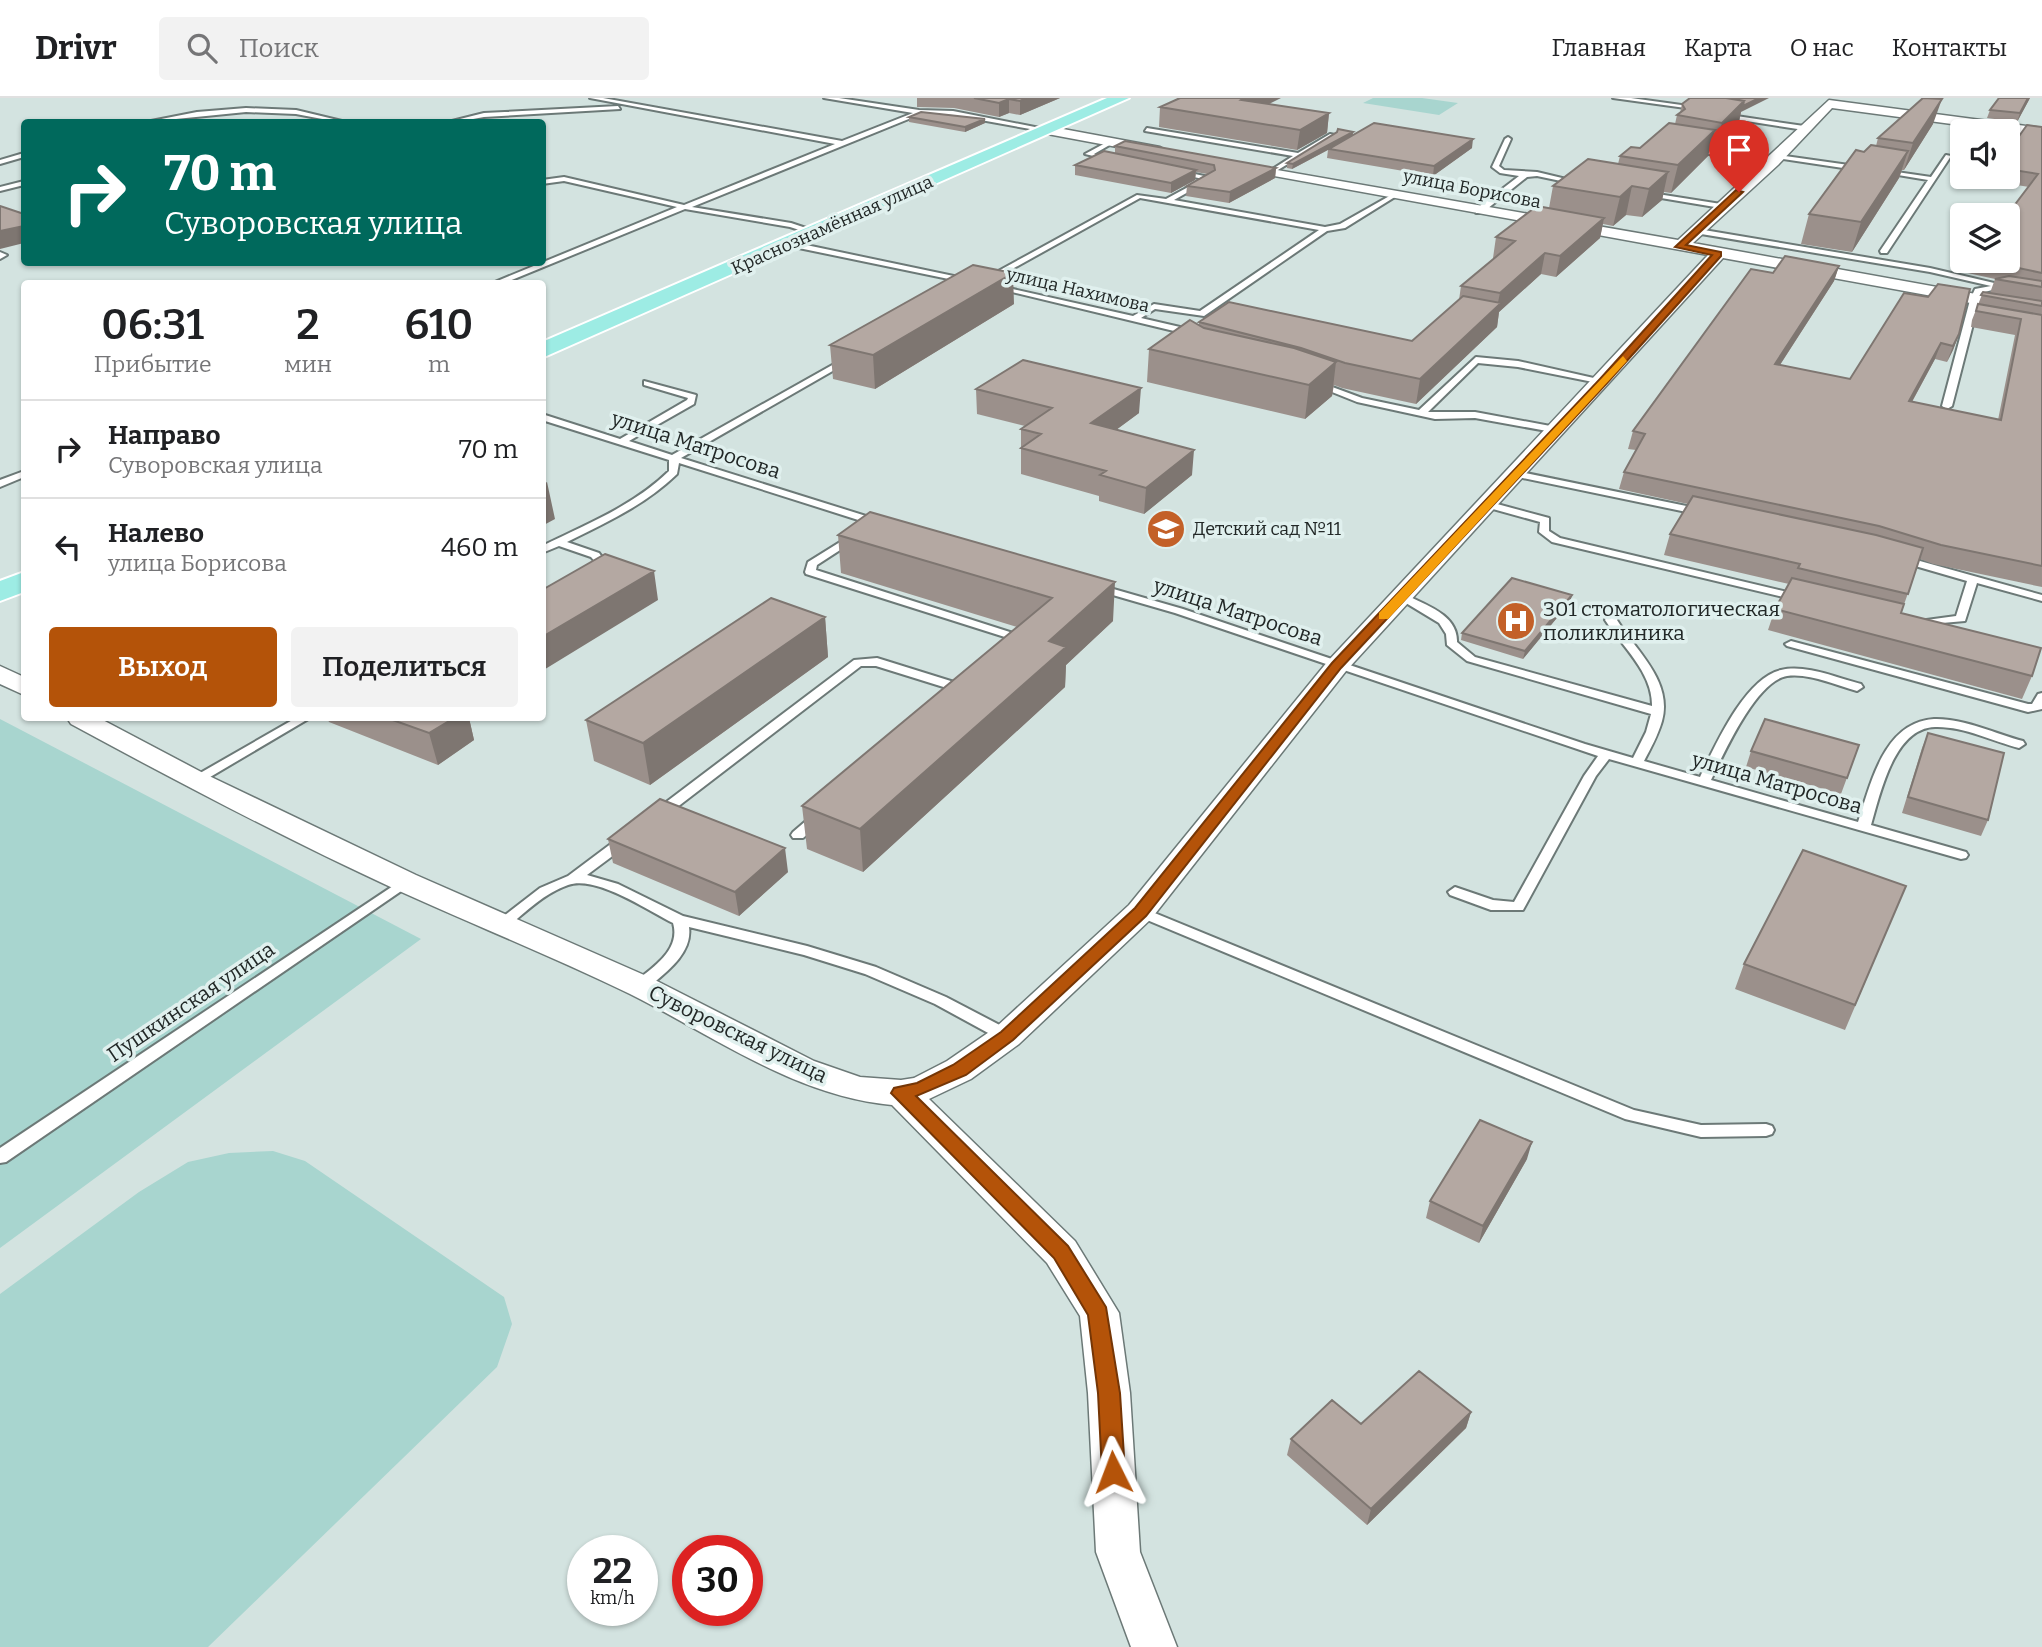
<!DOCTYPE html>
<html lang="ru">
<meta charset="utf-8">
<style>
body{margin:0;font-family:Bitter,serif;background:#f2f2f2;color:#202124;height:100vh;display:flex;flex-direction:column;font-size:26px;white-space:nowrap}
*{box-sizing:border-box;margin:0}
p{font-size:23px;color:#757577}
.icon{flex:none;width:38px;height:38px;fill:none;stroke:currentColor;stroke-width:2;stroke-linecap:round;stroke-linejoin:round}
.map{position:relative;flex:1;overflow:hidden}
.sheet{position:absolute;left:21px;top:182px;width:525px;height:441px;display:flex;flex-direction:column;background:#fff;border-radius:7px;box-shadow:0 2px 5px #0004}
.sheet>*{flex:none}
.guide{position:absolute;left:21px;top:21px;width:525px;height:147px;border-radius:7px;box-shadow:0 2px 5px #0004;background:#00695c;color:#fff;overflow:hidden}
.tools{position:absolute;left:1950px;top:21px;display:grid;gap:14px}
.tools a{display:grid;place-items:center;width:70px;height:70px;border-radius:7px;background:#fff;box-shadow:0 2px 5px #0004;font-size:35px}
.speed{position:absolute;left:567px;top:1437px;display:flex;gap:14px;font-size:35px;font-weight:700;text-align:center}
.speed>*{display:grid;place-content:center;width:91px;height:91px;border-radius:50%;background:#fff;box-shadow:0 2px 5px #0004;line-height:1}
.speed small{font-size:18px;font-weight:400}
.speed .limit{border:10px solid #d22;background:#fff;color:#111}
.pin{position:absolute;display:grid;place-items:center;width:60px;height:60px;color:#fff;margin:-72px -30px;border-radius:50% 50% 50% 0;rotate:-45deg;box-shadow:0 0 7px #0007}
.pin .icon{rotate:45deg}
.me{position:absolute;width:77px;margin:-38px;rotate:357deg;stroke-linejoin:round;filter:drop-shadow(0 0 5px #0008)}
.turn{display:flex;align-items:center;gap:24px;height:147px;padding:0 28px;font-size:32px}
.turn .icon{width:91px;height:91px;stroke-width:2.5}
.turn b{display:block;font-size:49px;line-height:60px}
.eta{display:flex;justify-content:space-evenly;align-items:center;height:119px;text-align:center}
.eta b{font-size:42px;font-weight:600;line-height:49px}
.action{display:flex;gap:14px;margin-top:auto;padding:14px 28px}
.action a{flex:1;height:80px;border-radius:7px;background:#b45309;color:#fff;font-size:28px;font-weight:600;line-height:80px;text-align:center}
.action a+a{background:#f2f2f2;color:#202124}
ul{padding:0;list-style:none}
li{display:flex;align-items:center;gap:21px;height:98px;padding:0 28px;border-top:2px solid #e0e0e0}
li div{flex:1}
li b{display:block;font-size:26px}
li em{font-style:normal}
header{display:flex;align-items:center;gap:42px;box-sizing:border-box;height:98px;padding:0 35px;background:#fff;border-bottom:2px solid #e0e0e0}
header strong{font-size:33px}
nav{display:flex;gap:38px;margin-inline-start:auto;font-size:24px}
.search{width:490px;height:63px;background:#f2f2f2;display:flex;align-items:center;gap:18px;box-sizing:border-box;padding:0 24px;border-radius:7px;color:#757577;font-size:26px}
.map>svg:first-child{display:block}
</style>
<header>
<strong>Drivr</strong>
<div class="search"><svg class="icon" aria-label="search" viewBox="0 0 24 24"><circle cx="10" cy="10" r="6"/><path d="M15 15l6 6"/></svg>Поиск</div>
<nav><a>Главная</a><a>Карта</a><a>О нас</a><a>Контакты</a></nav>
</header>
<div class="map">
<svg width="2042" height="1549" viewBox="0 0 2042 1549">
<rect width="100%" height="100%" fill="#d3e3e0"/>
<path fill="#a8d5cf" d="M1373,0H1422L1458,5L1439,17L1363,5Z
M0,621L421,841L0,1150Z
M273,1053L305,1063L504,1199L512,1226L497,1269L208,1549H0V1196L139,1094L188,1064L229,1055Z"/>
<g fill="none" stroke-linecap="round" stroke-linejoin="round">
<defs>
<path id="lane" d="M590,0H603L842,43L913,15L824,0H839L919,12L953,13L1050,32L1047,34L953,17L921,16L692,109L791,125L818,134V138L790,129L685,111L502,186H490L677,109L564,83L542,86V82L564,79L684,107L835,46Z
M1613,0H1631L1703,10L1700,12Z
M618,8L620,11L484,19L457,24H448L484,15Z
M246,10L296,12L346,24H338L296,16L246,14L146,24L197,14Z
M1723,16L1804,28L1807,30L1804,32L1721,19Z
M1147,30L1298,55L1330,36L1335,37L1273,75L1271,72L1293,58L1145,33Z
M1508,39L1511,41L1499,68L1504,72L1537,74L1583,85L1580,87L1537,78L1527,79L1482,115H1476V111L1519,78L1500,75L1492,69L1505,41Z
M1111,42L1113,45L1094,56L1114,61V63L1085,56Z
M1692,50L1773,62L1776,64L1773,66L1690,53Z
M24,55V59L0,66V62Z
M1778,57L1863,69L1866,71L1863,73L1776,60Z
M1946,57L1951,58L1887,155H1881L1880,153L1928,82L1880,74L1883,72L1931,79Z
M1177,72L1213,80L1174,102L1325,129L1340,126L1393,96L1398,97L1345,130L1327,133L1204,218L1155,211L1141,220L1180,229L1188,236L1187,243L1183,246L1179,243L1180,237L1174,233L991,189L995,187L1133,218L1154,206L1200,213L1319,132L1140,100L989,184L982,182L1137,97L1166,101L1203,81L1175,75Z
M24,83V87L0,93V89Z
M1645,94L1721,106L1725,108L1721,110L1643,97Z
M1698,131L1930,170L2007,188L1981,195L1952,308L1947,311L1942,308L1970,202L1975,191L1991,188L1930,174L1695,135V131Z
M792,144L968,181L972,183L968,185L789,148V144Z
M0,154L7,157L0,161Z
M1476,259L1518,263L1607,283L1603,286L1518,269L1478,265L1428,314H1475L1561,330V334L1558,335L1475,320L1435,321L1357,304L1312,286L1316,283L1362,300L1419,312Z
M843,261L850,263L681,360L882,423V427H874L679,365L677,376C645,407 607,424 567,444L599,455L608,467L605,478H597L598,467L591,459L559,448L542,455V448C587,426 633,408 669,373V362L542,322V316L620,341L687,302L688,300L644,287V283L696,297L694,306L629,343L672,357Z
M24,373V379L0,389V382Z
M1516,373L1701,411L1706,414L1701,417L1513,378L1511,376Z
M1486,403L1549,420V433L1560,440L1800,497L1806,500L1800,503L1552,444L1539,434L1540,424L1482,408L1481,406Z
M853,436L857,437V441L817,467L816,472L1016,536L1025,543L1020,550H1012L1010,548L1013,544L1008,540L806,476L805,474L808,464Z
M1902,458L2042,497V503L1977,485L1965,523L1919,527V523L1956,518L1967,483L1898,463V459Z
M1096,486L1183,511L1585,646L1633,660L1646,634L1651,616L1467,563L1447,547L1446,536L1439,525L1396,499L1402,496L1406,497C1426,507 1458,517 1457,544L1475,559L1652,608C1653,575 1622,548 1605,522L1612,509H1620L1622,511L1617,522C1636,553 1673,583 1662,623C1658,637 1651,650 1644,663L1700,679C1715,648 1745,580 1781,572C1806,566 1837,580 1861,586L1863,589L1857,593C1835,587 1810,575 1787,578C1756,583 1724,655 1711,682L1858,724C1871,685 1884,624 1934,621C1963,620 1996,636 2023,643L2025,646L2019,650C1992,643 1963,628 1935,629C1894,630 1880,696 1871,727L1966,754L1968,757L1966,760L1961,761L1609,661L1596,678L1523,812H1491L1450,797L1448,794L1455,789L1493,802L1514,804L1584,678L1598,658L1175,515L1092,491V487Z
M1791,543L2028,606H2032L2038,596L2042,595V611L2028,614L1787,548L1785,546Z
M877,560L970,589L972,592L966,596L876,568H861L663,720H653L651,717L653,714L854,562Z
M296,620H310L200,685L195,686L188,682Z
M819,715L824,716L826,719L824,722L803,740H793L791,737L793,734L814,716Z
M625,738L632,742L630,745L587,777L618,786L683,818L807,848L876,869L946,899L1013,934L1015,938L1013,942H1001L935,906L865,876L804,857L689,829C693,856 664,876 645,892H635L632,888L635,884C653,869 681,852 673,825C647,812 596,777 568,787C544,795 525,815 506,830H496L494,827L496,824L540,790L568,778L620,739Z
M405,780L412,784L410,787L6,1064L0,1065V1050Z
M1140,809L1634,1012L1701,1027L1766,1026L1772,1028L1774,1032L1772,1036L1766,1038L1701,1039L1625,1021L1135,817L1133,814Z"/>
<path id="street" d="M1829,2L2042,30V38L1832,10L1778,67L1693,145L2042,208V218L1723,160L1346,573L1151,821L1019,946L971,981L929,1001L1075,1143L1119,1215L1130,1295L1140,1454L1177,1549H1131L1096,1454L1088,1295L1080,1218L1047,1165L892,1007C795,998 714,938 630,896C554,859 474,827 397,792C286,741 178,684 71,626L67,620H99L205,676L416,777L651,880L814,963L860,979L901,982L914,980L947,963L995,930L1129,807L1328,563L1708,157L1236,71L1229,67L1231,64L1678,142Z
M1047,28L1160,49L1167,53L1160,57L1042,35L1040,32Z
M0,568L24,579V597L0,586Z"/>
<path id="primary" d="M1107,0H1129L542,260V244Z
M24,474V494L0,503V483Z"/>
</defs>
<use href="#lane" stroke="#6c7977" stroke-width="4"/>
<use href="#street" stroke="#6c7977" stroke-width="3"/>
<use href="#primary" stroke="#fff" stroke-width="4"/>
<use href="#lane" fill="#fff" fill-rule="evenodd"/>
<use href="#street" fill="#fff" fill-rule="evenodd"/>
<use href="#primary" fill="#9dece4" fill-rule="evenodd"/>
</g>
<path fill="#9b908b" d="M917,0H1060L1020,17L1009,15L999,19L954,10L917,9Z
M1999,0H2030L2017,24L1987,20L1990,12Z
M1269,6L1329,15L1327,35L1297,52L1159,29L1160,9Z
M1682,6L1741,14L1738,28L1715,51L1710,50L1708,58L1671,95L1664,94L1662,102L1642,119L1626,117L1613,128L1603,126L1600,140L1556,179L1541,176L1499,214L1497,229L1416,306L1342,290L1334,287L1332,298L1305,321L1147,284L1149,251L1199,227V224L1412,243L1459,202L1461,188L1495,160H1493L1496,139L1549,110L1553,88L1618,66L1620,58L1640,50L1675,26L1677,17L1680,15Z
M909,19L985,25L965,34L909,24Z
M1933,26L1904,72H1902L1899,80L1852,154L1801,146L1809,116L1864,54L1876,48L1878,40Z
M2042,29V489L1933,466L1920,461L1901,515L2032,578L2022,601L1768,532L1775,511L1789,486L1664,457L1670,436L1688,406L1619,391L1624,374L1636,352L1628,351L1633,333L1773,175L1839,168L1834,183L1780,267L1850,281L1959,236L1953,252L1947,264L1935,261L1912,304L1998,322L2015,237L1971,229L1972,222L1983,194L1990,195L1995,181L1954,172L1959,157L1962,154V163H2007L2029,89L1992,83L1994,79H2007V55Z
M1353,34V37L1472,50L1433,78L1327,60L1328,52L1292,71L1287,70V65Z
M1115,48L1276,70L1275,80L1229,105L1186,98L1187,88L1207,76L1196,74L1195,82L1171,95L1075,77V67L1115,55Z
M1014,206L875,291L833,281L830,247Z
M976,291L1139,315L1116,332L1192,377L1144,416L1099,403V398L1021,376V331L1025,328L977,316Z
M870,414L1113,523L1066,567L1065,589L863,774L807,751L802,708L1017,529L841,475L838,437Z
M1572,497L1570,504L1523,561L1461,542L1462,535Z
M825,519L828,559L650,687L594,663L586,622Z
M327,620H469L474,642L438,667L329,624Z
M1928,635L1988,722L1981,738L1902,715L1922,650Z
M1859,647L1841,696L1746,669L1751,653Z
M608,741L788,774L739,818L613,765Z
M1906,788L1845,932L1735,891L1744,866Z
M1527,1061L1479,1145L1426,1120L1430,1103Z
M1471,1314L1466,1330L1367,1427L1287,1357L1291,1341L1361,1326Z"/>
<path fill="#7e7671" d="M1026,0H1060L1020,17V3Z
M1244,0H1281L1239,21L1241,2Z
M1759,0H1769L1741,14L1738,28L1715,51L1722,25L1744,3Z
M2028,0H2030L2017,24L2020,15Z
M1009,1V15L999,19V5Z
M1942,1L1933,26L1904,72L1913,45Z
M1329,15L1327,35L1297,52L1300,32Z
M985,21V25L965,34V29Z
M1715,32L1708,58L1671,95L1678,67Z
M1353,34L1352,39L1292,71L1293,66Z
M1473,41L1472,50L1433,78L1434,68Z
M1908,53L1899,80L1852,154L1861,124Z
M1276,70L1275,80L1229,105L1230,94Z
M1196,72L1195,82L1171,95V85Z
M1668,74L1662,102L1642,119L1649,91Z
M1632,88L1626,117L1613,128L1620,99Z
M1604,120L1600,140L1556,179L1560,158Z
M24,128V145L0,151V133Z
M1545,155L1541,176L1499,214L1497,229L1416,306L1420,281L1497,209L1500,195Z
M1839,168L1834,183L1770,282L1775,266Z
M1013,175L1014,206L875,291L873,257Z
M1959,236L1953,252L1947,264L1953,248Z
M1941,245L1935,261L1903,320L1909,303Z
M1336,264L1332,298L1305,321L1309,287Z
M1141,290L1139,315L1090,351L1091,325Z
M1194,352L1192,377L1144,416L1146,390Z
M547,384L555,421L542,428V387Z
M654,473L658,502L542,573V539Z
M1115,484L1113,523L1066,567L1065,589L863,774L860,731L1049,543Z
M1572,497L1570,504L1523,561L1525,553Z
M825,519L828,559L650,687L643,645Z
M444,620H469L474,642L438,667L429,635Z
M785,750L788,774L739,818L735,794Z
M1532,1044L1527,1061L1479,1145L1483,1128Z
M1471,1314L1466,1330L1367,1427L1371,1411Z"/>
<path fill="#b4a8a2" stroke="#7e7671" stroke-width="2" d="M974,0H1026L1020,3L1009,1L999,5Z
M1180,0H1244L1241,2L1329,15L1300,32L1160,9Z
M1690,0H1726L1744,3L1722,25L1677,17L1685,11L1682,6Z
M1730,0H1759L1743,8L1744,3Z
M1923,0L1942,1L1913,45L1878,40Z
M1999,0H2028L2020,15L1990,12Z
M921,14L985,21L965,29L909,19Z
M1982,23L2014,27L2009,36H2007V33H1988L1976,32Z
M1374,25L1473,41L1434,68L1329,51Z
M1669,25L1715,32L1678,67L1620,58L1631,49L1640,50Z
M2027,27L2042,29V175L1985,163H2007V117L2038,76L2007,71V55Z
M1338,31L1353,34L1293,66L1287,65L1337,34Z
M1125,43L1276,70L1230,94L1187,88L1215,72L1214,67L1115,48Z
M1871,47L1908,53L1861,124L1809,116L1856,52L1864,54Z
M1104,53L1196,72L1171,85L1075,67Z
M1588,61L1668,74L1649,91L1632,88L1620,99L1553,88Z
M0,108L24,116V128L0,133Z
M1537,108L1604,120L1560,158L1545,155L1500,195L1461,188L1515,143L1496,139Z
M1785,158L1839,168L1775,266L1850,281L1904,195L1928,199L1938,186L1970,191L1959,236L1953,248L1941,245L1909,303L2001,322L2021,221L1976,213L1978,206L2042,217V468L1941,447L1879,428L1624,374L1645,336L1633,333L1751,171L1773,175Z
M973,167L1013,175L873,257L830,247Z
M2009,178L2042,183V189L1995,181Z
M1983,194L2042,203V208L1981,197Z
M1463,198L1501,205L1420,281L1345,265L1301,250L1199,224L1229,204L1412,243Z
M1190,222L1204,230L1294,250L1336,264L1309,287L1149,251Z
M1023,262L1141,290L1091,325L1194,352L1146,390L1100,377L1106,373L1021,350L1041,336L1021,331L1052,310L976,291Z
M1693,398L1876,437L1923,450L1908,496L1798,470L1800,466L1670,436Z
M870,414L1115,484L1049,543L1066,549L860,731L802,708L1052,500L838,437Z
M605,456L654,473L542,539V492Z
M1512,480L1572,497L1525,553L1462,535Z
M1792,480L1904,506L1901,515L2041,550L2032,578L1775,511Z
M771,500L825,519L643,645L586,622Z
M387,620H454L429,635Z
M1765,621L1859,647L1847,680L1751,653Z
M1928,635L2004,655L1988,722L1908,699Z
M660,701L785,750L735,794L608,741Z
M1803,752L1906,788L1855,907L1744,866Z
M1480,1022L1532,1044L1483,1128L1430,1103Z
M1419,1273L1471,1314L1371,1411L1291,1341L1332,1302L1361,1326Z"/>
<path fill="#b45309" stroke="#753606" stroke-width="2" d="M1736,92L1743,94L1686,147L1721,154V158L1607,285L1341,570L1146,818L1013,942L966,977L916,998L1068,1148L1106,1209L1120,1295L1125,1374L1122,1382L1113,1385L1105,1382L1102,1374L1098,1295L1088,1217L1054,1160L891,995L894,990L917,985L953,967L1001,934L1135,810L1332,565L1600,281L1712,157L1675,149Z"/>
<path fill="#f59e0b" d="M1623,258L1627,263L1388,521H1379V515Z"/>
<defs>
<symbol id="school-disc" viewBox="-11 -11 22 22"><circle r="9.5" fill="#c36028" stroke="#e0f0ee"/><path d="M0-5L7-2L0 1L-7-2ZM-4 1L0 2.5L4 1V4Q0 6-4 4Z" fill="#fff"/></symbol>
<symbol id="hospital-disc" viewBox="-11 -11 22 22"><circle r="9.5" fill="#c36028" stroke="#e0f0ee"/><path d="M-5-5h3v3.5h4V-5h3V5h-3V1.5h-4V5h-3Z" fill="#fff"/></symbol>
</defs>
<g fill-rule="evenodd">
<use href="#school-disc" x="1144" y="409" width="44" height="44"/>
<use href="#hospital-disc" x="1494" y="501" width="44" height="44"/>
</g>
<g text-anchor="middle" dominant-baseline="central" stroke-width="7" stroke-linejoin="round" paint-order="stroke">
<g font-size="18" fill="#222827" stroke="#e0f0ee">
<text transform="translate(1472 91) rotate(11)">улица Борисова</text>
<text transform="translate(832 127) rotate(-24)">Краснознамённая улица</text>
<text transform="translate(1078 192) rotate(13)">улица Нахимова</text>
</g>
<g font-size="18" fill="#222827" stroke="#e0f0ee" text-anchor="start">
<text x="1193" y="431">Детский сад №11</text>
</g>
<g font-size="21" fill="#222827" stroke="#e0f0ee">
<text transform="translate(696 347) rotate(18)">улица Матросова</text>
<text transform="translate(1238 514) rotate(18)">улица Матросова</text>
<text transform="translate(1777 685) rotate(16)">улица Матросова</text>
<text transform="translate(191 904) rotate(-34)">Пушкинская улица</text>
<text transform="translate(738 936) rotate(26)">Суворовская улица</text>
</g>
<g font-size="21" fill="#222827" stroke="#e0f0ee" text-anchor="start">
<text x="1543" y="511">301 стоматологическая<tspan x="1543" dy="24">поликлиника</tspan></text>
</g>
</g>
</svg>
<div class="tools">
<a><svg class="icon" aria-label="sound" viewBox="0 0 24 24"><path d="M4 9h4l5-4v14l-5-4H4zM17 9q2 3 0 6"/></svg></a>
<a><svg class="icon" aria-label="layers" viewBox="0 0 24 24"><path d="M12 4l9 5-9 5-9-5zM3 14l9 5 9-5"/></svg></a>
</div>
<div class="speed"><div>22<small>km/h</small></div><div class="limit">30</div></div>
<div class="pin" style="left:1739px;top:94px;background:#d93025"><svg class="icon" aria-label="arrive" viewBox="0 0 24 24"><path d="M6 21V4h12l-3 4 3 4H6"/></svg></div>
<svg class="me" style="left:1113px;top:1374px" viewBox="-20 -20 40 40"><path d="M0-17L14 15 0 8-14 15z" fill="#b45309" stroke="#fff" stroke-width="4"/></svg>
<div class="guide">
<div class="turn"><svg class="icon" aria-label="right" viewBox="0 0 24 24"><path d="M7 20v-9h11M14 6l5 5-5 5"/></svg><div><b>70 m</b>Суворовская улица</div></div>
</div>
<section class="sheet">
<div class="eta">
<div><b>06:31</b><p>Прибытие</p></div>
<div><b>2</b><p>мин</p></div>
<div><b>610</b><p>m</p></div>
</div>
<ul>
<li><svg class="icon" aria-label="right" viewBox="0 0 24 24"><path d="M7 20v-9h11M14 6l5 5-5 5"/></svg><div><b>Направо</b><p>Суворовская улица</p></div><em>70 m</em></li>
<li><svg class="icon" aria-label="left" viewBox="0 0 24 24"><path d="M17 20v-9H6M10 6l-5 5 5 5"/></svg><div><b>Налево</b><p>улица Борисова</p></div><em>460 m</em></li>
</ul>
<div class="action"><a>Выход</a><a>Поделиться</a></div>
</section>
</div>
